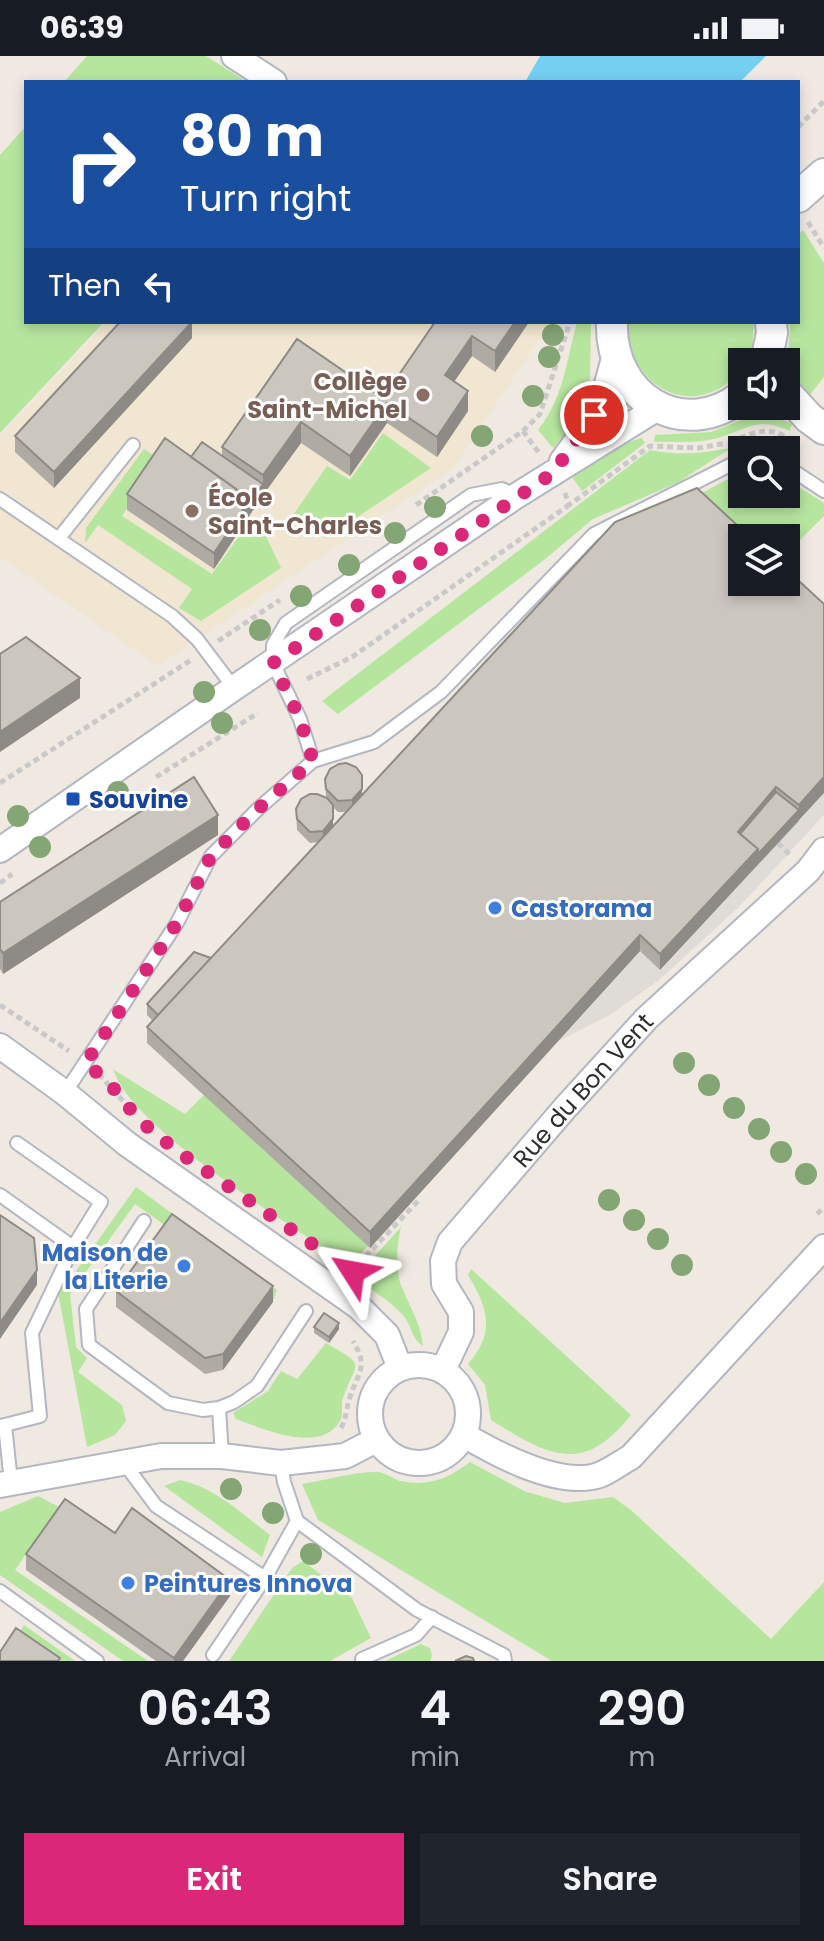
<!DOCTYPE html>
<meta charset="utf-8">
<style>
body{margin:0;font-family:Poppins,sans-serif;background:#20242c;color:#f1f3f6;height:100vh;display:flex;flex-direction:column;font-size:30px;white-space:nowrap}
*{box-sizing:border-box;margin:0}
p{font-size:26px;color:#9ea1a6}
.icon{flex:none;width:44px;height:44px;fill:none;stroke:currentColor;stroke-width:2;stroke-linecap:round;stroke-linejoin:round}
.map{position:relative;height:1605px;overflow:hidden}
.details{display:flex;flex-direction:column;background:#171b24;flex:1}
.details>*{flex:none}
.banner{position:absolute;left:24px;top:24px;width:776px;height:244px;border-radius:0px;box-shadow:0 4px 12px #0003;background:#1a4fa0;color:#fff;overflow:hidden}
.tools{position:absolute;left:728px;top:292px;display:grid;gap:16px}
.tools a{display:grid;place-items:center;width:72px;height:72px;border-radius:0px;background:#171b24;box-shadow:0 4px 12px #0003;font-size:40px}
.pin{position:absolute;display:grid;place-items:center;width:68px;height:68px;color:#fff;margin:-34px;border:4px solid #fff;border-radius:50%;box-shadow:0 2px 8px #0007}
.me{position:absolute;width:88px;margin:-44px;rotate:304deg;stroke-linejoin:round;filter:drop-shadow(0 0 6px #0008)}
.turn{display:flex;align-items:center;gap:28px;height:168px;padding:0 24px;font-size:36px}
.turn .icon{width:104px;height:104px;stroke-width:2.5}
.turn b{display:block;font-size:56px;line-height:68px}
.then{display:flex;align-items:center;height:76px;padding:0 24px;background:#0003;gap:16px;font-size:30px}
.eta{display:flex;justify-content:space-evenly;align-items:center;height:136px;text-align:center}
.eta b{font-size:48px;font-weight:600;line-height:56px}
.action{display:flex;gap:16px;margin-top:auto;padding:16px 24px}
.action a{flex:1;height:92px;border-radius:0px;background:#db2777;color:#fff;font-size:32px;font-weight:600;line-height:92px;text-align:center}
.action a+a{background:#20242c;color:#f1f3f6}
.status{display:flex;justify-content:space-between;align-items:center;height:56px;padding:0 40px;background:#171b24;direction:ltr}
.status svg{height:22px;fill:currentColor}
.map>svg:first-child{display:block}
</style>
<div class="status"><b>06:39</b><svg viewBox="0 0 49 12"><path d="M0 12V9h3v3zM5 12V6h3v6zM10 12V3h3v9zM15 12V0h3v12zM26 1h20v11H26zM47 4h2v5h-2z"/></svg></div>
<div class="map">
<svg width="824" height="1605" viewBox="0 0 824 1605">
<rect width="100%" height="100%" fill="#efe9e1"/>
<path fill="#f0e6d1" d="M107,266H551L453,412L158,610L0,501V381Z"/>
<path fill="#b6e59e" d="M87,0H206L247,26H64Z
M26,70V266H104L0,377V99Z
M803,174L824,207V321L809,340C779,320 790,298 790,266H798V179Z
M577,266H591L590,321L586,341L571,372L553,392L538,374C564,341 566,306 577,266Z
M628,266H754L752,296L747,306H742V314C732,324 724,331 712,336C666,354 624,311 628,266Z
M771,359L792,368L790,375C756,360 749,373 717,382C697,388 674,385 654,386L655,379L711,376L746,362Z
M383,377L431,412L326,482L293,459L327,410L350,424Z
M642,382L645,387L582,435L572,421L620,388Z
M731,392L677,427L593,463L544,504L338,658L322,645L650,394C678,400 702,397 731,392Z
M144,393L159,403L122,460L212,518L250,465L263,474L281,512L201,565L179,552L192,533L98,469L85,487L86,472Z
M742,420V438H786V423L824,447V460L786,498V482H742L693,442L726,424Z
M114,1014L185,1058L204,1039L368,1190L349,1209C297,1173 127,1069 114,1014Z
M136,1131L277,1234L273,1246L135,1148L70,1238L76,1291L87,1302L78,1316L122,1349L126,1365L115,1379L87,1391L58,1236L64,1219L72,1221Z
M401,1171C397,1188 395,1213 401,1229C409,1250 421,1267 423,1290C411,1283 412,1268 402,1258C389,1244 370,1233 355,1222Z
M471,1213L631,1359C583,1420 548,1400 491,1364L485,1329L468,1308C496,1276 488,1252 468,1219Z
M326,1287C367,1311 357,1303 343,1342C340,1349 344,1358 340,1365C321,1399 261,1372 236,1363L233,1357L268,1335L281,1315L297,1323Z
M470,1406L524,1435L565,1447L613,1441L632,1455L771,1583L824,1526V1605H552L318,1464L302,1428C326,1424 353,1416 377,1416C385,1416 393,1423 400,1425C428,1431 448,1423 470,1406Z
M180,1424C216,1432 242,1458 270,1479L262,1501L164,1430Z
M38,1440L59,1451L15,1514L148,1605H123L0,1519V1456Z
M303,1505L352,1542L371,1582L330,1605H229L292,1512Z
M24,1569L75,1605H41L13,1586Z
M421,1588L430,1592L432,1600L430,1605H385Z"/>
<path fill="#dfdcd8" d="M824,737V759L739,851L659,924L610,959L559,985L640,895L661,914Z"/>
<path fill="#75cff0" d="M540,0H766L740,26H525Z"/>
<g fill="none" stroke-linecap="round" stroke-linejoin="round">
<defs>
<path id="service" d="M786,410L824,435
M0,443L172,560L197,583L234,632
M59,482L133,389
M313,705L300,663L273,607V589L286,567L471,439L502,433L516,440
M65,1037L177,867L211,800L259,752L313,705L374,686L441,636L594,478L742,403
M17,1087L101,1146L73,1191
M0,1139L73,1191L32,1277L40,1360L5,1369
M144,1165L86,1253L89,1289L168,1347L203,1354L219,1352L222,1400
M219,1352L234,1346L257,1330L306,1255
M0,1370L5,1369L11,1426
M124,1407L156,1450L265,1522L297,1465L284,1426L281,1407
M297,1465L417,1554L504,1599L505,1605
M0,1535L97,1605
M213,1599L265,1522
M362,1603L416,1579L432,1561"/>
<g id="minor">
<path d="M234,0L274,26"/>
<path d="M562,405L584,375L603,343L614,302"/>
<path d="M0,794L234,632L516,440L659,351"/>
<path d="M0,990L65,1037L127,1088L359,1251L387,1279L400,1312"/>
<circle cx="419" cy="1358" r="49"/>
<path id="s1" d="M443,1314L461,1276V1256L444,1228L443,1205L450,1186L565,1052L647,962L808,815L824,794"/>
<path d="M464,1379C498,1399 552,1428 592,1421C605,1419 620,1407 631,1401L824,1191"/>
<path d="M0,1429L161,1400H222L281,1407L345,1400L376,1384"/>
</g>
<path id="tertiary" d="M798,141L824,118
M612,266C609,340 682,387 742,340
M766,306L772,277L771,266
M786,337L809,362L824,373"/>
</defs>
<use href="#service" stroke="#b4b7c1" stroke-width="16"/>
<use href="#minor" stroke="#b4b7c1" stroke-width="28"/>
<use href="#tertiary" stroke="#b4b7c1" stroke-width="34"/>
<path stroke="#c9c9c9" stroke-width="5" stroke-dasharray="6 4" stroke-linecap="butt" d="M798,71L824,45
M808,166L824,192
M523,375L539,397
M740,382C756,376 768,371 784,380
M565,437L569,449L650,390L698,392L727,387
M416,449L523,375L540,358L570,266
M218,585L280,544
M307,623L352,601L569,449
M156,721L258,657
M0,727L191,604
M778,787L791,800
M0,827L12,818
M0,949L69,995
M99,1018L132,1055
M817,1158L824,1151
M352,1215L418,1145
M341,1372C347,1361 346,1352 350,1341C358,1316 369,1312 353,1285"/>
<use href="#service" stroke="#fff" stroke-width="12"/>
<use href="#minor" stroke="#fff" stroke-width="24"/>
<use href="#tertiary" stroke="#fff" stroke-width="30"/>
</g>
<g fill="#84a574">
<circle cx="553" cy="279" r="11"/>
<circle cx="549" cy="301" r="11"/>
<circle cx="533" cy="340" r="11"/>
<circle cx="482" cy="380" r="11"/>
<circle cx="435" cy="451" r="11"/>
<circle cx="395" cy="477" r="11"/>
<circle cx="349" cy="509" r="11"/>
<circle cx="301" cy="540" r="11"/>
<circle cx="260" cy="574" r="11"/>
<circle cx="204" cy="636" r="11"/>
<circle cx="222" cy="667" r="11"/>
<circle cx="118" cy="736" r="11"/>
<circle cx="18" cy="760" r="11"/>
<circle cx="40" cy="791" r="11"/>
<circle cx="684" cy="1007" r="11"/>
<circle cx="709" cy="1029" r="11"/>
<circle cx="734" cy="1052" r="11"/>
<circle cx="759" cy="1073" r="11"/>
<circle cx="781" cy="1096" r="11"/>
<circle cx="806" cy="1118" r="11"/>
<circle cx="609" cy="1144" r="11"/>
<circle cx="634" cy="1164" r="11"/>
<circle cx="658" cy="1183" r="11"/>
<circle cx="682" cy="1209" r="11"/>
<circle cx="231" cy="1433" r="11"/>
<circle cx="273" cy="1457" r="11"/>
<circle cx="311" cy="1498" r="11"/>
</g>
<path fill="#afaba4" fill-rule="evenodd" d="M435,266H529L495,316L472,300L454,325L468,355L437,401L387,367L350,420L301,387L263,439L214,513L127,454V438L191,401L222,400V391L383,342Z
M192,282L54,432L15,396V380Z
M824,548L799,765L660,914L640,895L370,1192L147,987V971L153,965L147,959V948L211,902L318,786L310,787L297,774L296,753L326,741L325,723L362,738ZM333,751L338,756H346L333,770Z
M218,779L3,918L0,913V846Z
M116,1235L273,1246L223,1314L205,1318L116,1251Z
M314,1271L339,1273L329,1287L314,1277Z
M115,1477L230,1540L183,1605H156L26,1514V1498Z"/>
<path fill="#8e8b86" d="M192,266V282L54,432V416Z
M515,266H529L495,316V295Z
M472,280V300L445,339V319Z
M468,335V355L437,401V381Z
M387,347V367L350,420V400Z
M301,366V387L263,439L214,513V497L250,443L263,428V419Z
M80,622V642L0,696V676Z
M824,721V737L660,914V898L758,793L799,754V749Z
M776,731V747L743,785L738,776Z
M362,733V744L352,755V744Z
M218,759V779L3,918V897Z
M333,763V774L323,786V775Z
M640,879V895L370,1192V1176Z
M37,1214V1229L0,1283V1267Z
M273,1230V1246L223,1314V1298Z
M339,1267V1273L329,1287V1281Z
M230,1524V1540L183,1605H174V1602Z"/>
<path fill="#cbc7bf" stroke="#8e8b86" stroke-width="2" d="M120,266H192L54,416L15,380Z
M435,266H515L495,295L472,280L445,319L468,335L437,381L387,347L350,400L301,366L263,419L222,391L297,283L383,342Z
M165,382L250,443L214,497L127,438Z
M202,386L263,428L250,448V443L191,401Z
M697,432L751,482H742V526H786V513L824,548V721L799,749L776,731L738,776L758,793L660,898L640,879L370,1176L147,971L615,466Z
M26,581L80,622L0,676V598Z
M346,707L356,711L362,719V733L352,744L338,745L326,733L325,723L330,713L339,708Z
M194,721L218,759L3,897L0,893V846Z
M776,736L799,754L758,798V793L740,778Z
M310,738H317L327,742L333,749V763L323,775L310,776L297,763L296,753L301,743Z
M194,896L211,902L158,959L147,948Z
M172,1158L273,1230L223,1298L205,1302L116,1235Z
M0,1159L34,1182L37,1214L0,1267Z
M324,1257L339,1267L329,1281L314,1271Z
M65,1443L115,1477L132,1452L230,1524L174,1602L26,1498Z
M16,1572L60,1602L58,1605H0V1596Z
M466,1600L473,1602L474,1605H455Z"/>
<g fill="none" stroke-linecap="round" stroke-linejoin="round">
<path stroke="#db2777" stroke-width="14" stroke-dasharray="0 25.2" d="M353,1216L177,1095L139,1064L106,1023L85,1008L177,867L211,800L259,752L313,705L300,663L273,607L553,417L594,359"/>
</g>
<g fill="#8d6e63" stroke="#fff" stroke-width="3">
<circle cx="423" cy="339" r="8"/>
<circle cx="192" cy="455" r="8"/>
</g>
<rect fill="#1a4fb4" stroke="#fff" stroke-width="3" x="65" y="735" width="16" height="16" rx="4"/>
<g fill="#3f7fe0" stroke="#fff" stroke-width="3">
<circle cx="495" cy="852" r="8"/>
<circle cx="184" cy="1210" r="8"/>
<circle cx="128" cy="1527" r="8"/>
</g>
<g text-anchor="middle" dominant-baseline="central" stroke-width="6" stroke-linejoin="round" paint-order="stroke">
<g font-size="24" font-weight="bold" fill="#785e54" stroke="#fff" text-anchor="end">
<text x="407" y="325">Collège<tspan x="407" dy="28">Saint-Michel</tspan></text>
<text x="208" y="441" text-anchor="start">École<tspan x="208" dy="28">Saint-Charles</tspan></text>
</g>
<g font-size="24" font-weight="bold" fill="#164399" stroke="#fff" text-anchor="start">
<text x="89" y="743">Souvine</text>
</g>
<g font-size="24" font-weight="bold" fill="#366cbe" stroke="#fff" text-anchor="start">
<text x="511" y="852">Castorama</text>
<text x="168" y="1196" text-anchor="end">Maison de<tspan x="168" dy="28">la Literie</tspan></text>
<text x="144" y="1527">Peintures Innova</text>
</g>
<g font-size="24" fill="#2e2e2e" stroke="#fff">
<text stroke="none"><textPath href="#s1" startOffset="340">Rue du Bon Vent</textPath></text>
</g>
</g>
</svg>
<div class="tools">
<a><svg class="icon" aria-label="sound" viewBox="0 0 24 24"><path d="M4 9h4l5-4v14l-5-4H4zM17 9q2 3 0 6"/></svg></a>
<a><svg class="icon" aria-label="search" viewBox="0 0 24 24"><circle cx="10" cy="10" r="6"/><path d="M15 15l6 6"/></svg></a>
<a><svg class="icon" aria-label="layers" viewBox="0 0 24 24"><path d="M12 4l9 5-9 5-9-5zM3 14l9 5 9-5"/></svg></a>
</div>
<div class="pin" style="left:594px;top:359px;background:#d93025"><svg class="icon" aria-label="arrive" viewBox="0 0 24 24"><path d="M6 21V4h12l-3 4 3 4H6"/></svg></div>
<svg class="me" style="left:353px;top:1216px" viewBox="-20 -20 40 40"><path d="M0-17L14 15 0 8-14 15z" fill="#db2777" stroke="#fff" stroke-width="4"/></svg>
<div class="banner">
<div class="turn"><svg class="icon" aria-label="right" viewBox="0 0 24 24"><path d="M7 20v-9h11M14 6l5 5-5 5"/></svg><div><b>80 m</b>Turn right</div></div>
<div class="then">Then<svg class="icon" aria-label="left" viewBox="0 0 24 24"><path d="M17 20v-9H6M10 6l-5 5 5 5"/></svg></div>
</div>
</div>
<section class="details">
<div class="eta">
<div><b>06:43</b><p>Arrival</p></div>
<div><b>4</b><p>min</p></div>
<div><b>290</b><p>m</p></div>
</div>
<div class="action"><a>Exit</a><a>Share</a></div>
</section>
